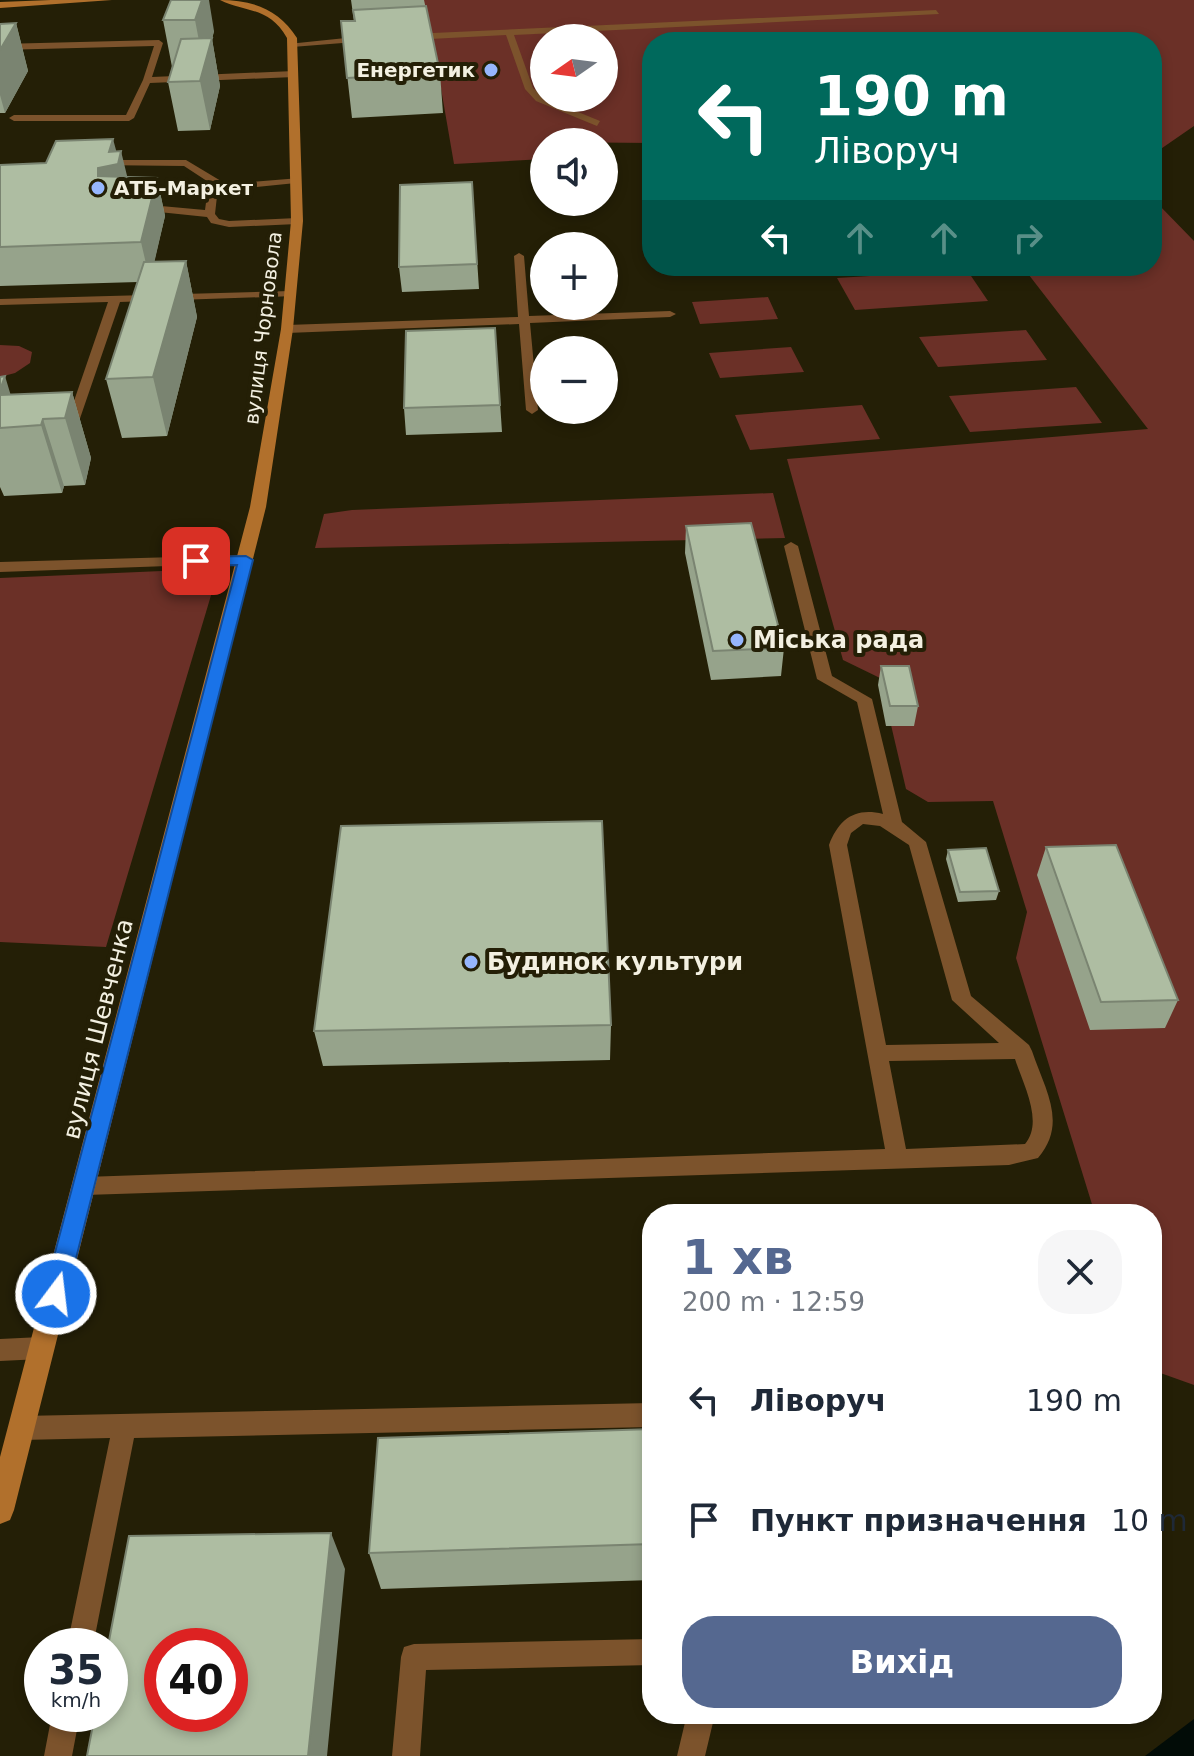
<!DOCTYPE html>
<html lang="uk">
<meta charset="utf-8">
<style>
body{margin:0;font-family:"DejaVu Sans",sans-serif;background:#f6f6f7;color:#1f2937;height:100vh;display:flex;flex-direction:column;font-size:30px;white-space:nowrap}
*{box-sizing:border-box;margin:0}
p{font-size:26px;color:#747a83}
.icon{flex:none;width:44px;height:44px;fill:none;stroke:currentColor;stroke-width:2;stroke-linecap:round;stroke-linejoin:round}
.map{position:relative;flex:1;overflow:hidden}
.drawer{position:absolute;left:642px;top:1204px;width:520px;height:520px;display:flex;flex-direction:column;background:#fff;border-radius:32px;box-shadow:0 4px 12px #0003}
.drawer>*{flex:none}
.hud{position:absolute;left:642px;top:32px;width:520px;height:244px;border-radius:32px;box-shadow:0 4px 12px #0003;background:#00695c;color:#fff;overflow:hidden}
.needle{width:52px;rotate:256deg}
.buttons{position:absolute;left:530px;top:24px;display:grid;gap:16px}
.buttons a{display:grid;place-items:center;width:88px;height:88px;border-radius:50%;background:#fff;box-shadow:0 4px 12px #0003;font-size:40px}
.speed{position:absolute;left:24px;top:1628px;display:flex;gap:16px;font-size:40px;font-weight:700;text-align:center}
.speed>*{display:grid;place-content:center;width:104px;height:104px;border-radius:50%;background:#fff;box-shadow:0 4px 12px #0003;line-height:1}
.speed small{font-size:20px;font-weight:400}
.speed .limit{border:12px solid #d22;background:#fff;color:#111}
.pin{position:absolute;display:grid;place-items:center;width:68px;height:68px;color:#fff;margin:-34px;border-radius:16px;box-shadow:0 4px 12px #0006}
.me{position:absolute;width:88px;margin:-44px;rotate:15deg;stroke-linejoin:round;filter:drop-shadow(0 0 6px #0008)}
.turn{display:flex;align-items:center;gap:28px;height:168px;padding:0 40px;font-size:36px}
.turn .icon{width:104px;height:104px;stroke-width:2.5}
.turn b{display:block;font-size:56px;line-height:68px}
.lanes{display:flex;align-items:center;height:76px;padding:0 40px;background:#0003;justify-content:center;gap:40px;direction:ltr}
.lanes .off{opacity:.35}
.round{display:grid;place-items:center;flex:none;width:84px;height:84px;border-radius:32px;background:#f6f6f7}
.overview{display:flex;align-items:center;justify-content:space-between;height:136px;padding:0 40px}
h1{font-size:48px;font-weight:800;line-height:60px;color:#556890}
.action{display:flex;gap:16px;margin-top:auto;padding:16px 40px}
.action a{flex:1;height:92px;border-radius:32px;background:#556890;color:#fff;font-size:32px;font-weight:800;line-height:92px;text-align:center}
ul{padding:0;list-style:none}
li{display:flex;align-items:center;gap:24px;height:120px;padding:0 40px}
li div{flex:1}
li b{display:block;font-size:30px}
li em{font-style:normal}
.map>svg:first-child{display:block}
</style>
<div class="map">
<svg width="1194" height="1756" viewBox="0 0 1194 1756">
<rect width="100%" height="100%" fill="#241f06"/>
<path fill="#6b3027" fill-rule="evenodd" d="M419,0H1194V126L1152,155V42H652V143L544,142V159L454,164L433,42ZM544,38H604V98H544Z
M1152,184L1158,204L1194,241V1385L1152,1370V1214H1095L1016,958L1027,912L993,801L928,802L906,789L880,678L843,660L787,459L1148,429L1022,266H1152Z
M967,270L988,301L855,310L837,278Z
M768,297L778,319L700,324L692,302Z
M1026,330L1047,360L938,367L919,337Z
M0,345L19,346L32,352L30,363L15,373L0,377Z
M791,347L804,372L720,378L709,353Z
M1076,387L1102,423L970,432L949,396Z
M862,405L880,439L750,450L735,415Z
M773,493L785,538L315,548L324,514L352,510Z
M162,571L194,578L212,592L106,947L0,942V578Z"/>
<path fill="#020c07" d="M1194,1719V1756H1145Z"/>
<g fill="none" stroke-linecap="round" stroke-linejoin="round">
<path fill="#7c532c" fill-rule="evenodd" d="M936,10L939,14L514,35L533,88L544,98L600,121L597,126L536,101L525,89L506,35L411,40L407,37L411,34Z
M365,36L368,41L292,47L288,44Z
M159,40L163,43L152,77L294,71L298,74L294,77L150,83L134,118L129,121H14L9,118L14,115H126L143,80L154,46L0,50V44Z
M100,160H186L226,184L300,178L301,180L296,183L227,190L217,196L215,214L219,219L229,221L297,218L302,221L297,224L229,227L211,223L207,217L130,209L131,190L213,185L184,166L97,165V161ZM212,191L207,195L205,210L139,204L140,195Z
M519,253L524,256L529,316L670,311L676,314L670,317L530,323L538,410L532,414L526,410L519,324L287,333L281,329L287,325L518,317L514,256Z
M291,291L295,292V296L120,302L76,430L70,434L64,430L108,302L0,305V299Z
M791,542L798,546L832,676L872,699L902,822L926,842L971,996L1029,1045L1032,1051C1045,1090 1068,1123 1038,1158L1009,1165L85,1195L77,1193L74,1186L77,1179L85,1177L885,1149L829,845C839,819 855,807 883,814L857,702L817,679L784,546ZM863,824L880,826L909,845L952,1000L999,1043L886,1045L847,845L851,833ZM1015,1059C1023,1084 1044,1122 1025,1144L906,1149L889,1061Z
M41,1337L49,1340L53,1348L49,1356L41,1359L0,1361V1339Z
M652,1403V1427L134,1438L93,1646H67L110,1438L21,1440L12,1436L9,1428L12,1420L21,1416Z
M652,1639V1665L426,1670L420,1756H392L401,1657L404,1647L414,1644Z
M52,1714H80L72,1756H44Z
M687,1714H715L705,1756H677Z"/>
<path fill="#7c532c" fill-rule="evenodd" d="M246,555L254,560L252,563L0,572V562Z"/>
<path fill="#b1702c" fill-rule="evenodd" d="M51,0H112L0,8V2Z
M220,0C252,0 279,9 297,38L303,221L293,329L266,507L14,1510L10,1520L0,1524V1457L250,507L281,329L291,221L287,38C269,6 246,13 220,0Z"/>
</g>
<path fill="#96a38b" d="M171,0L214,31L212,39L220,86L210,130L178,131L168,82L172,67L163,20Z
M351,0H424L440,73L443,113L352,118L341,21H354Z
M16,23L28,71L5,113H0V24Z
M116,151L127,177L157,178L165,216L154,262L186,261L197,317L167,436L122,438L106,379L138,282L0,286V165L46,163Z
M472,182L479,289L402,292L399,267Z
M495,328L502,432L406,435L404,408Z
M0,377L10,395L72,392L91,458L85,485L64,486L62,493L4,496L0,487Z
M686,526L784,648L781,676L711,680L685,553Z
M881,666L918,706L914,726H886L878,685Z
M1046,847L1178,1000L1165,1028L1090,1030L1037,875Z
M948,850L999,891L996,900L958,902L946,859Z
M611,1025L610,1060L323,1066L314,1031Z
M652,1429V1580L381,1589L369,1553Z"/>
<path fill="#7a8471" d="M202,0H209L214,31L212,39L220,86L210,130L200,81L204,67L195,20Z
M16,23L28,71L5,113L0,95V50Z
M113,139L119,161L121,151L130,188L98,176V168L109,152Z
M157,178L165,216L150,281L141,242Z
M186,261L197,317L167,436L153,377Z
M5,376L20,426L0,401V390Z
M72,392L91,458L85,485L65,418Z
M43,419L64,486L62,493L41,425Z
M331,1533L345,1569L327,1756H308Z"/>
<path fill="#aebda2" stroke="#7a8471" stroke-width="2" fill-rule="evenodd" d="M171,0H202L195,20H163Z
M426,6L440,73L347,78L341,21H355L353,10Z
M16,23L0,50V24Z
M212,38L200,81L168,82L181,39Z
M113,139L109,152L121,151L118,164L98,168V176L157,178L141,242L0,247V165L46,163L56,141Z
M472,182L477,264L399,267L400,185Z
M186,261L153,377L106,379L144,262Z
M495,328L500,405L404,408L406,331Z
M5,376L0,390V377Z
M72,392L65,418L43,419L41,425L0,428V395Z
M751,523L784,648L713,651L686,526Z
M881,666H909L918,706H890Z
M602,821L611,1025L314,1031L341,826Z
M1116,845L1178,1000L1101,1002L1046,847Z
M986,848L999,891L960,892L948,850Z
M652,1429V1544L369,1553L378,1438Z
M331,1533L308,1756H87L95,1714H110V1646H108L129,1536ZM162,1646H230V1714H162Z"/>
<path fill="#1a73e8" stroke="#114b97" stroke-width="2" d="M246,556L253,560L67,1294L64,1302L56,1305L48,1302L44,1294L237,565L196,566L189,561L196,557Z"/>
<g fill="#96b6fd" stroke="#241f06" stroke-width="3">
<circle cx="491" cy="70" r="8"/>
<circle cx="98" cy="188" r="8"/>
<circle cx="737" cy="640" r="8"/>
<circle cx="471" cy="962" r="8"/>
</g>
<g text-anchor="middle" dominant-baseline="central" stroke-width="8" stroke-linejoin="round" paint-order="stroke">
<g font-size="20" font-weight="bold" fill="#f3f0e1" stroke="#241f06" text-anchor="end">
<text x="475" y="70">Енергетик</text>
<text x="114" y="188" text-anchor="start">АТБ-Маркет</text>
</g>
<g font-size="20" fill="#f3f0e1" stroke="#241f06">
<text transform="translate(263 328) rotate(-83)">вулиця Чорновола</text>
</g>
<g font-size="24" font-weight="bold" fill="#f3f0e1" stroke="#241f06" text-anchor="start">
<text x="753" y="640">Міська рада</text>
<text x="487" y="962">Будинок культури</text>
</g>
<g font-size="24" fill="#f3f0e1" stroke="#241f06">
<text transform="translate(98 1029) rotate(-76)">вулиця Шевченка</text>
</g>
</g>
</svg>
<div class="buttons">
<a><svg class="needle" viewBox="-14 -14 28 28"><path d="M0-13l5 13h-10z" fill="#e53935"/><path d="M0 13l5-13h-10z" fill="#747a83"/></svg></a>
<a><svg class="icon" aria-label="sound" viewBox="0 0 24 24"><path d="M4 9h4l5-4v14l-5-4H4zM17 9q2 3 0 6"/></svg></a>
<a>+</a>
<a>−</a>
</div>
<div class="speed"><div>35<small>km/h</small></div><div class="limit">40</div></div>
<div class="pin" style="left:196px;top:561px;background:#d93025"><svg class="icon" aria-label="arrive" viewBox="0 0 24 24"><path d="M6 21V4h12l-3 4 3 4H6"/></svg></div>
<svg class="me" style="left:56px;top:1294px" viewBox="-20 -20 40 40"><circle r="17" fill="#1a73e8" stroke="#fff" stroke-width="3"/><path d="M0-11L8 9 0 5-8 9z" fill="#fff"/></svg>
<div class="hud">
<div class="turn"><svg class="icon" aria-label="left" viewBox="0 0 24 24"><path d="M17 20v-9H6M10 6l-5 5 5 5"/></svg><div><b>190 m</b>Ліворуч</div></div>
<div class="lanes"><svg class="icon" aria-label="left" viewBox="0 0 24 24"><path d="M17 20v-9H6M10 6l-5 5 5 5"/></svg><svg class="icon off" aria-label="ahead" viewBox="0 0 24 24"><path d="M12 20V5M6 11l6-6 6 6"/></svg><svg class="icon off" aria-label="ahead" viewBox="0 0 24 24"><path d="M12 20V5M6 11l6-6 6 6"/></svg><svg class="icon off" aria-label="right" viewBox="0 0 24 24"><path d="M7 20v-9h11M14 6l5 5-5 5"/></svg></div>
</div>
<section class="drawer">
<div class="overview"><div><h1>1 хв</h1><p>200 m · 12:59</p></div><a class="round"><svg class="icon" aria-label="close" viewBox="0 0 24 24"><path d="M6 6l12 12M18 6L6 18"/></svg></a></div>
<ul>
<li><svg class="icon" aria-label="left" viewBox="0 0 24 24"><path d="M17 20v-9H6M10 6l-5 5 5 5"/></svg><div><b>Ліворуч</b></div><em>190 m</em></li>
<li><svg class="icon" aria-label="arrive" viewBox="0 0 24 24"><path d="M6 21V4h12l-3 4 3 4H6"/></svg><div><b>Пункт призначення</b></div><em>10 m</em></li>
</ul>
<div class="action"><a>Вихід</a></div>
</section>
</div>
